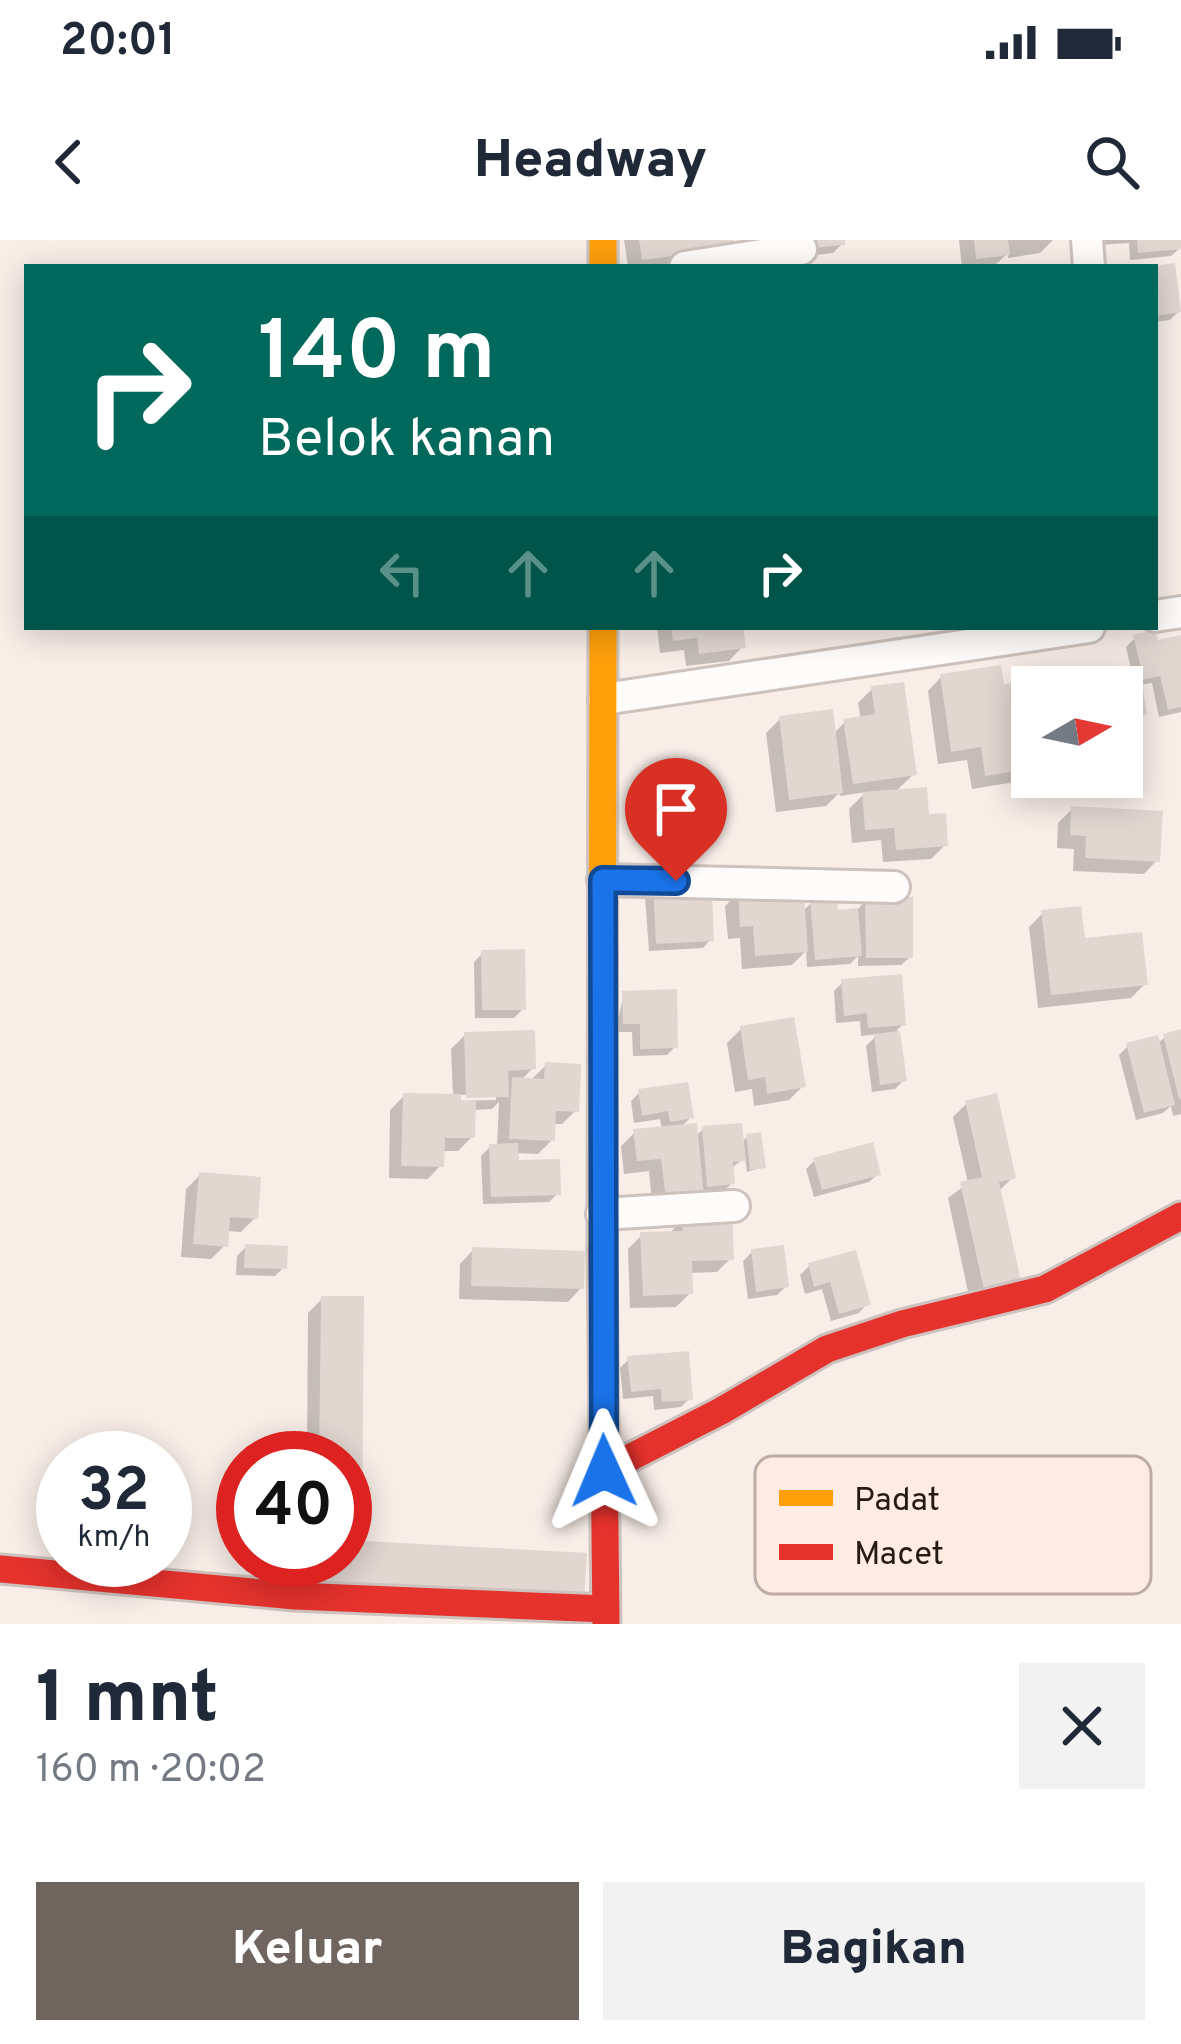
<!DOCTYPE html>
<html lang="id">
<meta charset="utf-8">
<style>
body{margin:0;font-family:Overpass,sans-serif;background:#f2f2f3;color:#1f2937;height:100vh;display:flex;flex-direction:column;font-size:45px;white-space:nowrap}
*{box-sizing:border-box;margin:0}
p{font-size:39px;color:#747a83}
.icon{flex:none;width:66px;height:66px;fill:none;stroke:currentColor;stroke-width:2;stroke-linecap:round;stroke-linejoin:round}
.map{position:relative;height:1384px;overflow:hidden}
.sheet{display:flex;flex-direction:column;background:#fff;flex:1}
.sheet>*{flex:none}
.top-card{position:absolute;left:24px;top:24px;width:1134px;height:366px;border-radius:0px;box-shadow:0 6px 30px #0003;background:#00695c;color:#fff;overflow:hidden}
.needle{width:78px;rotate:81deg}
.fabs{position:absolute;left:1011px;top:426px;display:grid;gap:24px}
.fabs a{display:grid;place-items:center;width:132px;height:132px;border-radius:0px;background:#fff;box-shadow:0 6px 30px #0003;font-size:60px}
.speed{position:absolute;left:36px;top:1191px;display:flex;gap:24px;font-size:60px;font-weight:700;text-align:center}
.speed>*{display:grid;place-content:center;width:156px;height:156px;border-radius:50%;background:#fff;box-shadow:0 6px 30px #0003;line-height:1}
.speed small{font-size:30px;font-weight:400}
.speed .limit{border:18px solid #d22;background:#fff;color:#111}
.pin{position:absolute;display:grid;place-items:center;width:102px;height:102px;color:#fff;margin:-123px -51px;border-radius:50% 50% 50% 0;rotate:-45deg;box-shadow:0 0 12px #0007}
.pin .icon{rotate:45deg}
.me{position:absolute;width:132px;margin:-66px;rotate:359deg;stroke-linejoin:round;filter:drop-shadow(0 0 9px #0008)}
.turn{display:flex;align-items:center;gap:42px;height:252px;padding:0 36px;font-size:54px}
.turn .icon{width:156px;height:156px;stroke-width:2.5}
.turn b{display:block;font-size:84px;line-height:102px}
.lanes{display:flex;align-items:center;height:114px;padding:0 36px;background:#0003;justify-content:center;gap:60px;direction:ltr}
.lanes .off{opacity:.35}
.round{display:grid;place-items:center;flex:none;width:126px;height:126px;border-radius:0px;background:#f2f2f3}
.head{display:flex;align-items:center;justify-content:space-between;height:204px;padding:0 36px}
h1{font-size:72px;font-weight:800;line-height:90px}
.primary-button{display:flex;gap:24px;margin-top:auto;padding:24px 36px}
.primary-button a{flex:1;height:138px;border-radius:0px;background:#6f645e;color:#fff;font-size:48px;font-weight:800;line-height:138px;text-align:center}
.primary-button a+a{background:#f2f2f3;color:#1f2937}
.status{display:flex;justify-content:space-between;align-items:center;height:84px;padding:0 60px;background:#fff;direction:ltr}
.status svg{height:33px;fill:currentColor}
header{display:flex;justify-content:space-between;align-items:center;height:156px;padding:0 36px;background:#fff;font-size:54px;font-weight:800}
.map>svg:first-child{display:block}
</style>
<div class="status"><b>20:01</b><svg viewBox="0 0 49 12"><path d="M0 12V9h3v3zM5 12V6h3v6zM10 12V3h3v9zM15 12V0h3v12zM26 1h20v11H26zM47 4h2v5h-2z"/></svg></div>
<header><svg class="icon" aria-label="back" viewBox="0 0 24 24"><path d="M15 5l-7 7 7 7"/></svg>Headway<svg class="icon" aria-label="search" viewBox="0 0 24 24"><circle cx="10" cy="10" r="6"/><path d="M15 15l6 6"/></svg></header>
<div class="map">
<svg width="1181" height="1384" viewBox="0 0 1181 1384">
<rect width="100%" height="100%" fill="#f8ede7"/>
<path fill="#0003" d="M624,0H731L718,20L668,27H628Z
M802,0H842V4L833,13L804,16Z
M959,0H1053L1040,13L1008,18V13L993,27H962Z
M1097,0H1179L1180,8L1171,16L1130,20L1129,3L1097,5Z
M1155,29L1179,71L1170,80L1155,82Z
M657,387H740L742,407L729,421L686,426L684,410L660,413Z
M1135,398L1156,404L1181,398V472L1159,477L1152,443L1140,445L1144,474L1130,484L1132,502L1122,511V447L1102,445L1110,436L1132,433L1126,407Z
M941,437L1029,528L1015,542L972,549L967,520L938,524L928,451Z
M872,449L914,534L895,552L945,605L931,619L883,622L881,600L852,603L849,569L866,552L840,556L839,553L826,566L776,572L766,493L780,479L833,494L845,482L861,480L858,463Z
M1072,569L1157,620L1144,634L1073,631L1074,609L1057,608L1058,583Z
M654,648L711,699L703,708L649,711L645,657Z
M739,652L803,671L812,662L835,673L858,669L866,660L910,717L901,725L858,726V716L850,724L807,727L806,711L792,725L742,729L740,698L728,699L725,666Z
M1043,673L1082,701L1145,744L1131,758L1038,768L1029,687Z
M483,713L523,769L514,778H475L474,722Z
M843,742L903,784L897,790L904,840L895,849L872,852L866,806L878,794L861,796L860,781L836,783L834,751Z
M624,754L675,807L667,815L633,816L632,792H615Z
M741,789L803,846L789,860L754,866L752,849L735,852L727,803Z
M1181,793V874L1173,876L1171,866L1163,873L1136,880L1119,815L1128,806L1157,804L1165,797Z
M465,795L533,828L521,840L532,839L546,825L576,870L562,884H552V900L538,914L516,913V923L558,953L549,962L483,964L481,916L490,907H497L499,862L492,869L473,870L472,897L458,911H442L441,925L428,939L389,938L390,870L404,856L451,861L496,860V854L453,855L451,809Z
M640,852L691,877L680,888L695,897L703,889L741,903L747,897L763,927L747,932L745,918L730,929L732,943L723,952L653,972L649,931L624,934L621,906L635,892L662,890L660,879L634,883L631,861Z
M967,863L1013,937L998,952L1019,1044L971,1066L948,958L968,943L953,877Z
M815,920L878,934L869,942L814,957L806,929Z
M200,935L255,978L241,992L226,991L225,1005L211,1019L181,1017L186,949Z
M683,979L731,1018L717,1032L689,1033L690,1053L676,1067L630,1068L628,1009L642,995L670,993Z
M246,1007L284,1027L275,1036L236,1035L237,1016Z
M473,1010L581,1048L568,1062L459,1059L460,1024Z
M752,1012L786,1046L777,1055L748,1059L743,1021Z
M809,1026L867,1064L859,1073L831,1081L822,1049L805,1054L800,1035Z
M322,1059L359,1282L345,1295V1218H307L308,1073Z
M629,1119L690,1158L681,1167L654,1170L653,1156L623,1159L620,1128Z
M345,1303L584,1316L304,1366L306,1320H345Z"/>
<path fill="#e1d6d0" d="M639,0H734L735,8L642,20Z
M811,0H845V5L812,8Z
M974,0H1008L1010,15L976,19Z
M1137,0H1181V9L1138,13Z
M1175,23L1181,72L1155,76V26Z
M671,387H743L746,408L699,414L697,398L673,401Z
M1155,390L1158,400L1181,395V467L1168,470L1160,436L1142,440L1147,475L1132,477L1136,503L1122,505V447H1111L1109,433L1141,428L1133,395Z
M1001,425L1004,444L1019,442L1032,529L985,536L981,507L951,512L940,434Z
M904,442L917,535L853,544L843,479L875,474L871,446Z
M833,469L843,553L789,560L779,476Z
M927,547L929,574L946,573L948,606L896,610L894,588L865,590L862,552Z
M1071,566L1163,571L1160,622L1085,618L1086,596L1070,595Z
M653,645L712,656L714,701L656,704Z
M738,649L804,655L808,712L755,716L753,686L740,687Z
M836,656L838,670L858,668L862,716L815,720L810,659Z
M865,657H913V718H866Z
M1081,666L1085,698L1142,692L1148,745L1051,755L1041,670Z
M525,709L526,770H482L481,710Z
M902,734L906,785L868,788L867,773L844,776L841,739Z
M677,749L678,808L640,809V784H623L622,751Z
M794,777L806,847L767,854L765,837L748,840L740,786Z
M1181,789V859H1179L1163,794Z
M535,790L536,829L508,831L509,857L466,858L464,792Z
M900,791L907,841L880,845L874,794Z
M1158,795L1175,865L1144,873L1126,803Z
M545,822L581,824L579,872L556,871L555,901L509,899L512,837L544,839Z
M688,842L694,878L670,882L668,871L642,876L638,849Z
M403,853L461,854V861H476L475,898H445L444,927L401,926Z
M997,853L1016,938L999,942L1022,1045L985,1054L960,942L982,937L965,861Z
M697,883L704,957L666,960L661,919L637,921L633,889Z
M742,883L746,921L733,922L735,944L707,947L702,886Z
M761,892L766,928L750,930L746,894Z
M873,902L881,935L822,950L813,918Z
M518,903L519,920L560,919L561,955L491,957L489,904Z
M199,932L261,937L258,979L230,977L228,1007L193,1004Z
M732,974L734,1020L692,1021L693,1054L643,1056L640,992L683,991L682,976Z
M245,1004L288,1006L287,1029L244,1028Z
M784,1005L789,1047L756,1052L751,1009Z
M472,1007L585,1011L584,1049L471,1046Z
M856,1010L871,1065L839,1074L830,1042L814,1047L808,1023Z
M321,1056H364L362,1283H345V1218H319Z
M689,1111L693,1160L662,1162L661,1149L631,1152L627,1116Z
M345,1300L587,1313L584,1363L321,1348L323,1320H345Z"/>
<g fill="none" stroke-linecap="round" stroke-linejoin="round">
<defs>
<path id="street" d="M1087,0L1089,27
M685,27L801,9
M1155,376L1181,372
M604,459L1089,387
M603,640L894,647
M602,974L734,966"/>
<path id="slow" d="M603,0V27
M602,1009L603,387"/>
<path id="jam" d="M602,1009L606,1384
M604,1231L721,1171L827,1109L902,1084L1045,1049L1181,976
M0,1329L295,1356L606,1369"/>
</defs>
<use href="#street" stroke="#cdc2bd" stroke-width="36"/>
<use href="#slow" stroke="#cdc2bd" stroke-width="33"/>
<use href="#jam" stroke="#cdc2bd" stroke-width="33"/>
<use href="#street" stroke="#fefcfb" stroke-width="30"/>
<use href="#slow" stroke="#ff9f0a" stroke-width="27"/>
<use href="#jam" stroke="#e5322d" stroke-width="27"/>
</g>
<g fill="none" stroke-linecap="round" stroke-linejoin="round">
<defs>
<path id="route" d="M604,1231L603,640L676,641"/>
</defs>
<use href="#route" stroke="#114b97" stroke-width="30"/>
<use href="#route" stroke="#1a73e8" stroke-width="21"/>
</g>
<rect x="755" y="1216" width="396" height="138" rx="18" fill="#feebe1" stroke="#bdaca4" stroke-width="3"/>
<rect x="779" y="1250" width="54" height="16" fill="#ff9f0a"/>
<rect x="779" y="1304" width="54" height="16" fill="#e5322d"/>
<g font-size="33" fill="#251a14">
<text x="854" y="1270">Padat</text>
<text x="854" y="1324">Macet</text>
</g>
</svg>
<div class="fabs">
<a><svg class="needle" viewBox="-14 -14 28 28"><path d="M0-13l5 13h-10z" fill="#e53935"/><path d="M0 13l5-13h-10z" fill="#747a83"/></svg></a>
</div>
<div class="speed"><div>32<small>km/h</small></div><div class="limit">40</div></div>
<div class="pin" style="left:676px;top:641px;background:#d93025"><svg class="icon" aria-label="arrive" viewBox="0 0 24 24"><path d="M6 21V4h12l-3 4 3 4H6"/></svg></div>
<svg class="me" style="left:604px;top:1231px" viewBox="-20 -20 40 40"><path d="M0-17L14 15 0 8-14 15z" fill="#1a73e8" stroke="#fff" stroke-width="4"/></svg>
<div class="top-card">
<div class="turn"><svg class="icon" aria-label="right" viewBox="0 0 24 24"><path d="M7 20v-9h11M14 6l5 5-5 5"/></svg><div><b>140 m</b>Belok kanan</div></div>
<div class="lanes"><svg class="icon off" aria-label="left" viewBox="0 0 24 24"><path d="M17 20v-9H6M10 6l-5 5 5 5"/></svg><svg class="icon off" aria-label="ahead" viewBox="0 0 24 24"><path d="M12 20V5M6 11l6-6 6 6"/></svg><svg class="icon off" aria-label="ahead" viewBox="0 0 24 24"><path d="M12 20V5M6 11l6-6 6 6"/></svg><svg class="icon" aria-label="right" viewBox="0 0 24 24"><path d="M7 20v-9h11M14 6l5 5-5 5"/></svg></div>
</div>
</div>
<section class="sheet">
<div class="head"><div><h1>1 mnt</h1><p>160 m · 20:02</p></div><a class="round"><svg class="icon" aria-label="close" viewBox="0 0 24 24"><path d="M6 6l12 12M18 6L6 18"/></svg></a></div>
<div class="primary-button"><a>Keluar</a><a>Bagikan</a></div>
</section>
